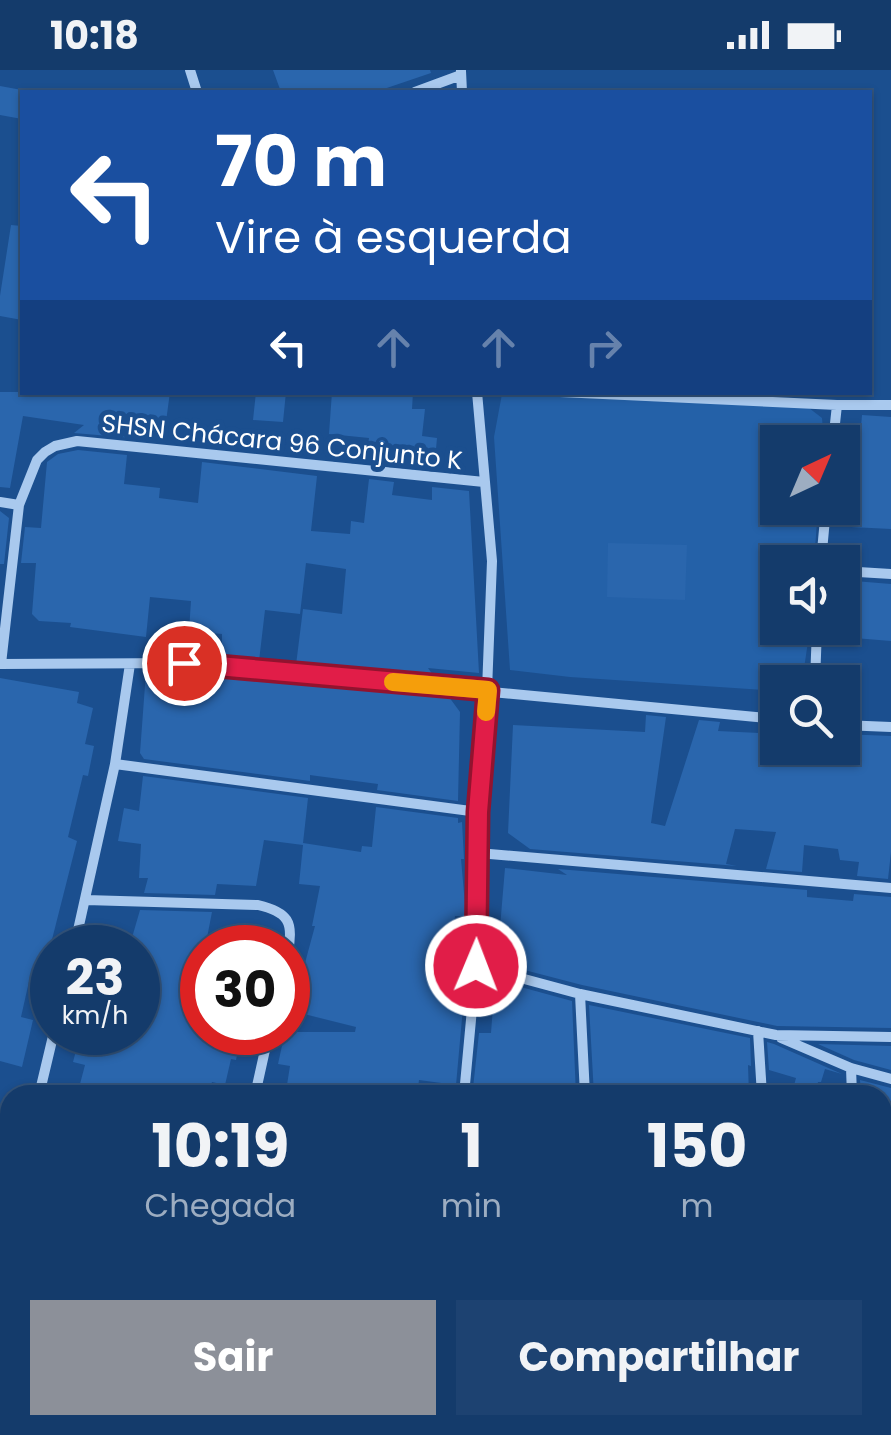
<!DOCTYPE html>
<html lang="pt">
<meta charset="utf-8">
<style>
body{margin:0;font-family:Poppins,sans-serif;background:#1d4271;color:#f1f3f6;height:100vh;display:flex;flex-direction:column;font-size:38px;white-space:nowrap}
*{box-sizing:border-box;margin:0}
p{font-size:32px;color:#9dadc1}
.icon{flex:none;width:55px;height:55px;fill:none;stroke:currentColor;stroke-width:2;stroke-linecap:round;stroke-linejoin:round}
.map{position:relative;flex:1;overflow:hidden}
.side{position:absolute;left:0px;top:1015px;width:892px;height:350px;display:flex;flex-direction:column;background:#143b6b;border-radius:30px 30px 0 0;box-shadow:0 2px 8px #0004,0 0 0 2px #33557e}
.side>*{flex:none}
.hud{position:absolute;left:20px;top:20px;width:852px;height:305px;border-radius:0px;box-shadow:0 2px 8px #0004,0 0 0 2px #33557e;background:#1a4fa0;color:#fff;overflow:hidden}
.needle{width:65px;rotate:44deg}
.controls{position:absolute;left:760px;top:355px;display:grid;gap:20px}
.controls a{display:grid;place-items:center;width:100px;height:100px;border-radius:0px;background:#143b6b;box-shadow:0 2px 8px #0004,0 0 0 2px #33557e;font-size:50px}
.speed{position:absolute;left:30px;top:855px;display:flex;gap:20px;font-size:50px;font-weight:700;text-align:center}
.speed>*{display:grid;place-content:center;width:130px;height:130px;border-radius:50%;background:#143b6b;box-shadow:0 2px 8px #0004,0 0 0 2px #33557e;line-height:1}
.speed small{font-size:25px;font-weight:400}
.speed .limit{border:15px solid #d22;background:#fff;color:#111}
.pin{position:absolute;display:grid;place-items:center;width:85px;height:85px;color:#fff;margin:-42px;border:5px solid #fff;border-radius:50%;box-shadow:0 2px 10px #0007}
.me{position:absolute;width:110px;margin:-55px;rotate:1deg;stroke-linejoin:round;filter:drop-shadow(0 0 8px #0008)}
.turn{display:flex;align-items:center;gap:35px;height:210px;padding:0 30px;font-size:45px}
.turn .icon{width:130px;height:130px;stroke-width:2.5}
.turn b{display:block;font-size:70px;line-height:85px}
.lanes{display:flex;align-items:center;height:95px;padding:0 30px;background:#0003;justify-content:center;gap:50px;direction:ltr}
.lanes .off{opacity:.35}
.eta{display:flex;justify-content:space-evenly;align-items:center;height:170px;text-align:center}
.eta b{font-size:60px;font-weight:700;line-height:70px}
.cta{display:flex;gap:20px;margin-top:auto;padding:20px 30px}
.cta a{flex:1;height:115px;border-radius:0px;background:#8c9099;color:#fff;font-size:40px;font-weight:700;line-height:115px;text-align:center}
.cta a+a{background:#1d4271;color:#f1f3f6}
.status{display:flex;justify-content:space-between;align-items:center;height:70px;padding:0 50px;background:#143b6b;direction:ltr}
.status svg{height:28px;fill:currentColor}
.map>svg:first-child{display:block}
</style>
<div class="status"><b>10:18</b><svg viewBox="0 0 49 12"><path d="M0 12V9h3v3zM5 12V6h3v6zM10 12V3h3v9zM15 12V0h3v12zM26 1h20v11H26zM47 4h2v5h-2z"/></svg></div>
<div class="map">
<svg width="891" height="1365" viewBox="0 0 891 1365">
<rect width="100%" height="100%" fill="#1b4f8f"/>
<path fill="#2461a8" d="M502,324L659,327L809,338L822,348L824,372H778V438H818L814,492H778V558H810L802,612H778L777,621L570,607L510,600L494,367Z"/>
<path fill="#2a66ad" d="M273,0H430L431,3L375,22H281Z
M0,16L22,20V49L0,45Z
M11,155L22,156V250L0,246V226Z
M0,322H170L165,359L140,355L133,368L74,363L84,355L23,346L10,418L0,417Z
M256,322H286L283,352L253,350Z
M332,322H413L412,339H425L422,366L437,368L435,390L397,386L396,394L371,392L372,383L367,382L369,368L329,364Z
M862,345L891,347V459L851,457L852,447L843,445L848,390H846L847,368L860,369Z
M78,380L127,385L124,414L160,418L159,428L198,433L202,392L317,406L311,461L350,464L351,451L364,453L369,409L394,412L392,425L432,430V417L469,421L479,603L428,598L435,608L296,595L303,539L342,544L346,499L306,493L300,544L265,540L259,591L222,588V564L189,561L191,531L150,527L146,567L70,557L71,553L39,551L32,544L36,493H21L25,457L41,458L47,392L58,384Z
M0,441L9,448L4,494H0Z
M608,473L687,475L685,530L607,527Z
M842,510L891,514V571L842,567Z
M146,602H184L449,627L460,642L458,731L377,720L378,714L317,706L310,705V711L144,689L140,683Z
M0,608L79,622L77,633L93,638L85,674L94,676L88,706L83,705L68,767L77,771L44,901L32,898L21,947L33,950L22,997L0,991Z
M646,645L666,647L651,753L665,756L699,650L720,652L718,661L778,664V678H842V664L891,666V782L888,809L857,806L859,792L840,790L838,779L804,775L802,802L766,799L776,762L735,759L726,794L737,796L530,779L508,763L513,655L645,662Z
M143,706L308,728L303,773L361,782L362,776L372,777L376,737L458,748V753L462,752L464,789H461L466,846H455L450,891L467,893L456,1015L419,1010L417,1025H300L301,1023L286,1021L290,996L278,994L285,962H355L356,957L292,941L315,856H312L320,816L299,814L303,775L264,770L256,816L217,814L215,825L144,823L148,808H139L141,774L118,771L124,738L139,741Z
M505,798L567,805L558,799L807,820V827L853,831L854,824L891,827V958L777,956L582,915L497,893Z
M140,840L212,842L205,878H202V962H242L236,990L231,989L225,1015L212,1012L208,1025H125L80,1014L85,995L73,992L81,962H138V878H129Z
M495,910L572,931L576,1025H475L476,1018H473L479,963H491Z
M589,935L750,968L751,996L748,995L749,1025H594Z
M767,972L774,974L842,1004L825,999L821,1012H818L815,1025L793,1019L796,1008L769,1000Z
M818,974L891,976V1000L854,990Z
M860,1010L891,1018V1031L882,1029V1025L861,1023Z"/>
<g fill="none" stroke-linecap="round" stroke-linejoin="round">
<path stroke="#a9c9ee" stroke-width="10" d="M190,0L197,22
M461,1L462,22
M415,22L461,5
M560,322L837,335H891
M833,372L837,335
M0,432L19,435
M821,492L826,438
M842,501L891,504
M0,594L184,593L778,649
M1,594L19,435L37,390L45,382L55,376L77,371L484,412
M815,612L817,558
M842,655L891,657
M115,694L478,742
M478,783L891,818
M86,830L258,835C288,842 294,852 288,881
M74,878L115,694L130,594
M476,896L580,924L776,965L891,967
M580,924L585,1025
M758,961L762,1025
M781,968L851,998L891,1009
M851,998L852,1025
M39,1025L54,962
M255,1025L269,962
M464,1025L476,896L478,742L487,620L492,491L477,322
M0,1187L10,1145
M882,1264L891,1265
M503,1355L504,1365
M780,1355L797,1361L891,1363
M357,1365L358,1355"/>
</g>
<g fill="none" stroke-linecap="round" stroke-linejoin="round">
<defs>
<path id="route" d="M184,593L488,620L478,742L476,896"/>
</defs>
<use href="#route" stroke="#92132f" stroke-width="25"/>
<use href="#route" stroke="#e11d48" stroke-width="18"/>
<path stroke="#f59e0b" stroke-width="18" d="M393,612L488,620L486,642"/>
</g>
<g text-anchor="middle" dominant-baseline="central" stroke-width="10" stroke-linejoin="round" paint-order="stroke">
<g font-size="25" fill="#fff" stroke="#1b4f8f">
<text transform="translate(282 372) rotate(6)">SHSN Chácara 96 Conjunto K</text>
</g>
</g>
</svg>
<div class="controls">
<a><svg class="needle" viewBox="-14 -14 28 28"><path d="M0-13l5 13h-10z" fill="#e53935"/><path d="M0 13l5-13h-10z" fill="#9dadc1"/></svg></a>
<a><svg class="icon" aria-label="sound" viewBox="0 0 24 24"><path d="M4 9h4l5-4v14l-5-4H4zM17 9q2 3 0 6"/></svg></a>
<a><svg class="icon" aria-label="search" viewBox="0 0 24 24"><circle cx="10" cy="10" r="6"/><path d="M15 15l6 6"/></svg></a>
</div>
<div class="speed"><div>23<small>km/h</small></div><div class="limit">30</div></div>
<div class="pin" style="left:184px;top:593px;background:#d93025"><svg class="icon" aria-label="arrive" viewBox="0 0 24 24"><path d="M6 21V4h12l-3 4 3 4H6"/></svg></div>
<svg class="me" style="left:476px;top:896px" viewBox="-20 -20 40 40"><circle r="17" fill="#e11d48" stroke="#fff" stroke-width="3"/><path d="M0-11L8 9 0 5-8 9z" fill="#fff"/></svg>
<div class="hud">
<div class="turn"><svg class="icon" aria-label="left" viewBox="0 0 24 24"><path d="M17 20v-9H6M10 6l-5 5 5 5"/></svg><div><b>70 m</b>Vire à esquerda</div></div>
<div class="lanes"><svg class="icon" aria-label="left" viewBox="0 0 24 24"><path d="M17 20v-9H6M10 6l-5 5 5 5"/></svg><svg class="icon off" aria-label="ahead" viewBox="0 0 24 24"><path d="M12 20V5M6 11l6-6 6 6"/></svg><svg class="icon off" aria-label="ahead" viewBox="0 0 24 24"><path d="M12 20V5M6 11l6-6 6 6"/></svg><svg class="icon off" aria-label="right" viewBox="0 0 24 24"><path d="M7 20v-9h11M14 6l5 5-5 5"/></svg></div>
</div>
<section class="side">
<div class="eta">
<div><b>10:19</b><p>Chegada</p></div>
<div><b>1</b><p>min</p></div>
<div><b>150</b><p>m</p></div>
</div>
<div class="cta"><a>Sair</a><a>Compartilhar</a></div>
</section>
</div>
